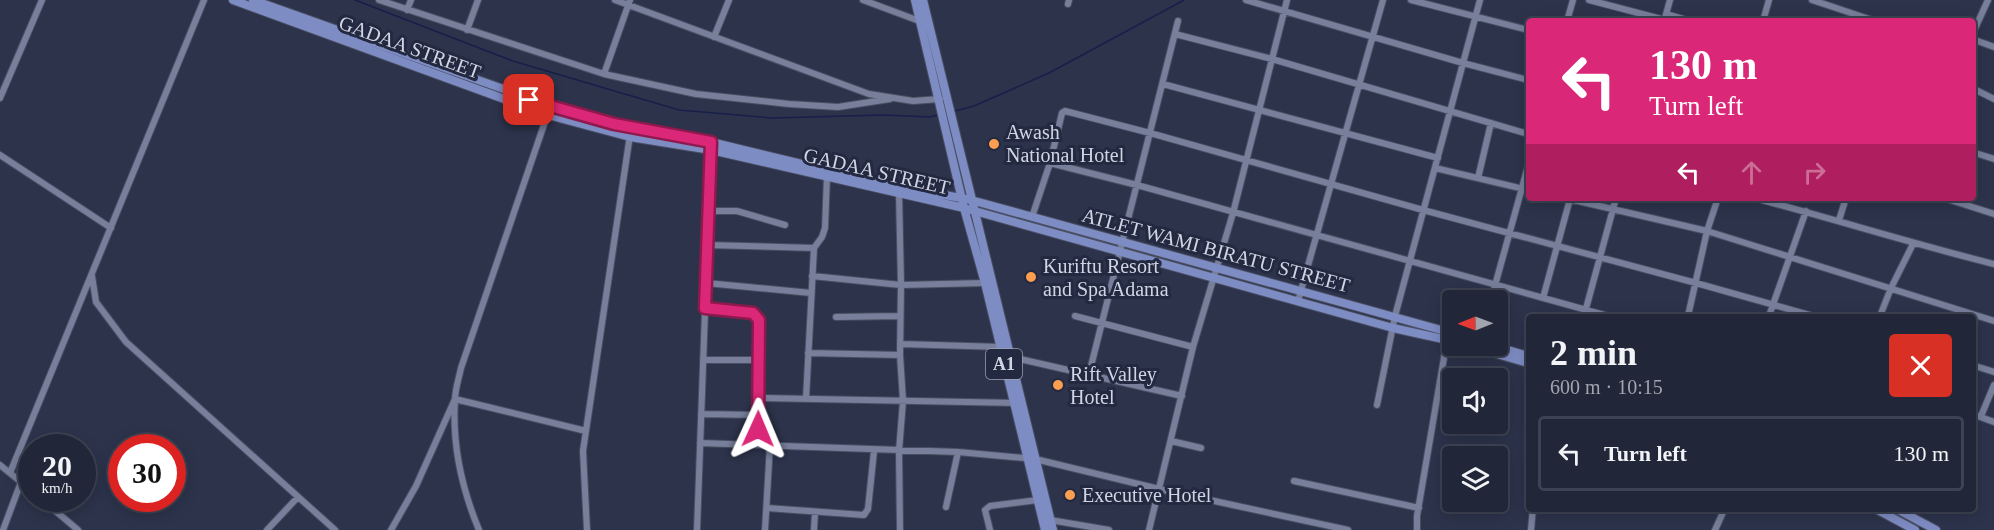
<!DOCTYPE html>
<meta charset="utf-8">
<style>
body{margin:0;font-family:"Times New Roman",serif;background:#2d3243;color:#f1f3f6;height:100vh;display:flex;flex-direction:column;font-size:22px;white-space:nowrap}
*{box-sizing:border-box;margin:0}
p{font-size:20px;color:#a2a5ae}
.icon{flex:none;width:33px;height:33px;fill:none;stroke:currentColor;stroke-width:2;stroke-linecap:round;stroke-linejoin:round}
.map{position:relative;flex:1;overflow:hidden}
.details{position:absolute;left:1526px;top:314px;width:450px;height:198px;display:flex;flex-direction:column;background:#212638;border-radius:6px;box-shadow:0 3px 15px #0003,0 0 0 2px #3e4353}
.details>*{flex:none}
.guide{position:absolute;left:1526px;top:18px;width:450px;height:183px;border-radius:6px;box-shadow:0 3px 15px #0003,0 0 0 2px #3e4353;background:#db2777;color:#fff;overflow:hidden}
.needle{width:39px;rotate:269deg}
.buttons{position:absolute;left:1442px;top:290px;display:grid;gap:12px}
.buttons a{display:grid;place-items:center;width:66px;height:66px;border-radius:6px;background:#212638;box-shadow:0 3px 15px #0003,0 0 0 2px #3e4353;font-size:30px}
.speed{position:absolute;left:18px;top:434px;display:flex;gap:12px;font-size:30px;font-weight:700;text-align:center}
.speed>*{display:grid;place-content:center;width:78px;height:78px;border-radius:50%;background:#212638;box-shadow:0 3px 15px #0003,0 0 0 2px #3e4353;line-height:1}
.speed small{font-size:15px;font-weight:400}
.speed .limit{border:9px solid #d22;background:#fff;color:#111}
.pin{position:absolute;display:grid;place-items:center;width:51px;height:51px;color:#fff;margin:-26px;border-radius:12px;box-shadow:0 3px 9px #0006}
.me{position:absolute;width:66px;margin:-33px;rotate:1deg;stroke-linejoin:round;filter:drop-shadow(0 0 4px #0008)}
.turn{display:flex;align-items:center;gap:21px;height:126px;padding:0 24px;font-size:27px}
.turn .icon{width:78px;height:78px;stroke-width:2.5}
.turn b{display:block;font-size:42px;line-height:51px}
.lanes{display:flex;align-items:center;height:57px;padding:0 24px;background:#0003;justify-content:center;gap:30px;direction:ltr}
.lanes .off{opacity:.35}
.round{display:grid;place-items:center;flex:none;width:63px;height:63px;border-radius:6px;background:#2d3243}
.overview{display:flex;align-items:center;justify-content:space-between;height:102px;padding:0 24px}
h1{font-size:36px;font-weight:700;line-height:45px}
ul{padding:0;list-style:none}
li{display:flex;align-items:center;gap:18px;height:75px;margin:0 12px 9px;padding:0 12px;border:3px solid #3e4353;border-radius:6px}
li div{flex:1}
li b{display:block;font-size:22px}
li em{font-style:normal}
.map>svg:first-child{display:block}
</style>
<div class="map">
<svg width="1994" height="530" viewBox="0 0 1994 530">
<rect width="100%" height="100%" fill="#2c334b"/>
<g fill="none" stroke-linecap="round" stroke-linejoin="round">
<path stroke="#181f4a" stroke-width="1.5" d="M355,0L513,61L679,110L772,118L884,115L930,117L938,115
M955,111L974,106L1049,73L1184,0"/>
<defs>
<path id="minor" d="M379,0L604,74L696,94L789,104L838,107L890,99
M615,0L869,94L913,101L940,99
M863,0L922,22
M1246,0L1463,63L1528,80
M1411,0L1528,30
M1589,0L1665,20
M1812,0L1875,21
M1068,4L1069,0
M407,10L411,0
M1666,14L1690,21
M1665,18L1670,0
M1567,21L1573,0
M1763,21L1769,0
M467,30L478,0
M1175,34L1272,59L1528,134
M1972,35L1988,0
M714,37L729,0
M1972,39L1994,47
M604,74L630,0
M1163,84L1438,158
M1972,88L1994,99
M0,98L42,0
M1972,152L1994,159
M0,155L111,228
M1050,163L1137,185L1608,316
M1435,168L1528,190
M1478,178L1491,123
M899,193L901,285L900,355L903,401L899,451L900,530
M1565,198L1707,231L1994,321
M1754,198C1834,219 1913,244 1994,264
M1944,198L1994,214
M709,211H737L785,225
M1032,217L1050,163L1062,113L1065,111L1150,133L1423,210L1696,283L1813,316
M1839,220L1846,198
M708,245L814,248
M92,276L96,302L126,342L335,530
M812,276L901,285L985,283
M706,283L811,293
M1543,298L1570,199
M1491,300L1528,166
M1298,301L1383,0
M705,308L753,313L759,320L757,444
M1075,316L1193,347
M1584,316L1616,198
M1688,316L1707,231L1718,198
M1769,316L1806,211
M1880,316L1891,288L1913,244
M836,317L900,316
M900,344L1002,347
M808,353L900,355
M1011,357L1182,396
M703,360H758
M1972,365L1994,372
M1089,374L1178,21
M758,398L1018,403
M806,399L814,248L822,237L825,228L827,176
M1377,405L1395,316L1480,0
M701,414L758,415
M1972,414L1994,422
M1981,416L1994,385
M1171,441L1201,448
M700,443L958,452L1035,459L1159,489L1348,530
M0,465L32,491
M10,473L204,0
M1294,481L1419,508
M40,498L78,530
M946,507L958,452
M767,508L864,515L868,509L874,451
M1050,520L1109,530
M3,530L21,482
M267,530L298,497
M391,530L416,486L455,399L586,431
M479,530C462,489 452,445 455,400C455,389 459,378 461,368L550,107
M587,530L583,451L630,135
M697,530L711,147
M765,530L770,445
M814,530L815,512
M990,530L985,510L990,506L1038,500
M1149,530L1193,347L1233,213L1287,0
M1417,530V516L1447,340
M1531,530L1533,508
M1715,530L1725,508"/>
<path id="major" d="M233,0L548,115L630,137L711,150L964,208L1393,328L1452,341
M253,0L568,112L631,128L711,142L881,183L971,200L1452,333
M915,0L964,208L985,283L1045,530
M923,0L1053,530
M1466,345L1528,363
M1491,345L1528,356
M1874,508L1915,530
M1895,508L1936,530"/>
</defs>
<use href="#minor" stroke="#494e62" stroke-width="8"/>
<use href="#major" stroke="#494e62" stroke-width="10"/>
<use href="#minor" stroke="#777f9b" stroke-width="6"/>
<use href="#major" stroke="#7e8cc4" stroke-width="8"/>
</g>
<g fill="none" stroke-linecap="round" stroke-linejoin="round">
<defs>
<path id="route" d="M529,100L614,124L711,142L705,308L753,313L759,320L758,429"/>
</defs>
<use href="#route" stroke="#8e194d" stroke-width="15"/>
<use href="#route" stroke="#db2777" stroke-width="10"/>
</g>
<g fill="#fb9e50" stroke="#232940" stroke-width="2">
<circle cx="994" cy="144" r="6"/>
<circle cx="1031" cy="277" r="6"/>
<circle cx="1058" cy="385" r="6"/>
<circle cx="1070" cy="495" r="6"/>
</g>
<g text-anchor="middle" dominant-baseline="central" stroke-width="6" stroke-linejoin="round" paint-order="stroke">
<rect fill="#232940" stroke="#9ca1b3" stroke-width="1.5" x="986" y="349" width="36" height="30" rx="4.5"/>
<g font-size="18" font-weight="bold" fill="#d0d5e4">
<text x="1004" y="364">A1</text>
</g>
<g font-size="20" fill="#d0d5e4" stroke="#232940">
<text transform="translate(410 47) rotate(20)">GADAA STREET</text>
<text transform="translate(877 171) rotate(13)">GADAA STREET</text>
<text transform="translate(1216 250) rotate(15)">ATLET WAMI BIRATU STREET</text>
</g>
<g font-size="20" fill="#d0d5e4" stroke="#232940" text-anchor="start">
<text x="1006" y="132">Awash<tspan x="1006" dy="23">National Hotel</tspan></text>
<text x="1043" y="266">Kuriftu Resort<tspan x="1043" dy="23">and Spa Adama</tspan></text>
<text x="1070" y="374">Rift Valley<tspan x="1070" dy="23">Hotel</tspan></text>
<text x="1082" y="495">Executive Hotel</text>
</g>
</g>
</svg>
<div class="buttons">
<a><svg class="needle" viewBox="-14 -14 28 28"><path d="M0-13l5 13h-10z" fill="#e53935"/><path d="M0 13l5-13h-10z" fill="#a2a5ae"/></svg></a>
<a><svg class="icon" aria-label="sound" viewBox="0 0 24 24"><path d="M4 9h4l5-4v14l-5-4H4zM17 9q2 3 0 6"/></svg></a>
<a><svg class="icon" aria-label="layers" viewBox="0 0 24 24"><path d="M12 4l9 5-9 5-9-5zM3 14l9 5 9-5"/></svg></a>
</div>
<div class="speed"><div>20<small>km/h</small></div><div class="limit">30</div></div>
<div class="pin" style="left:529px;top:100px;background:#d93025"><svg class="icon" aria-label="arrive" viewBox="0 0 24 24"><path d="M6 21V4h12l-3 4 3 4H6"/></svg></div>
<svg class="me" style="left:758px;top:429px" viewBox="-20 -20 40 40"><path d="M0-17L14 15 0 8-14 15z" fill="#db2777" stroke="#fff" stroke-width="4"/></svg>
<div class="guide">
<div class="turn"><svg class="icon" aria-label="left" viewBox="0 0 24 24"><path d="M17 20v-9H6M10 6l-5 5 5 5"/></svg><div><b>130 m</b>Turn left</div></div>
<div class="lanes"><svg class="icon" aria-label="left" viewBox="0 0 24 24"><path d="M17 20v-9H6M10 6l-5 5 5 5"/></svg><svg class="icon off" aria-label="ahead" viewBox="0 0 24 24"><path d="M12 20V5M6 11l6-6 6 6"/></svg><svg class="icon off" aria-label="right" viewBox="0 0 24 24"><path d="M7 20v-9h11M14 6l5 5-5 5"/></svg></div>
</div>
<section class="details">
<div class="overview"><div><h1>2 min</h1><p>600 m · 10:15</p></div><a class="round" style="background:#d93025;color:#fff"><svg class="icon" aria-label="close" viewBox="0 0 24 24"><path d="M6 6l12 12M18 6L6 18"/></svg></a></div>
<ul>
<li><svg class="icon" aria-label="left" viewBox="0 0 24 24"><path d="M17 20v-9H6M10 6l-5 5 5 5"/></svg><div><b>Turn left</b></div><em>130 m</em></li>
</ul>
</section>
</div>
